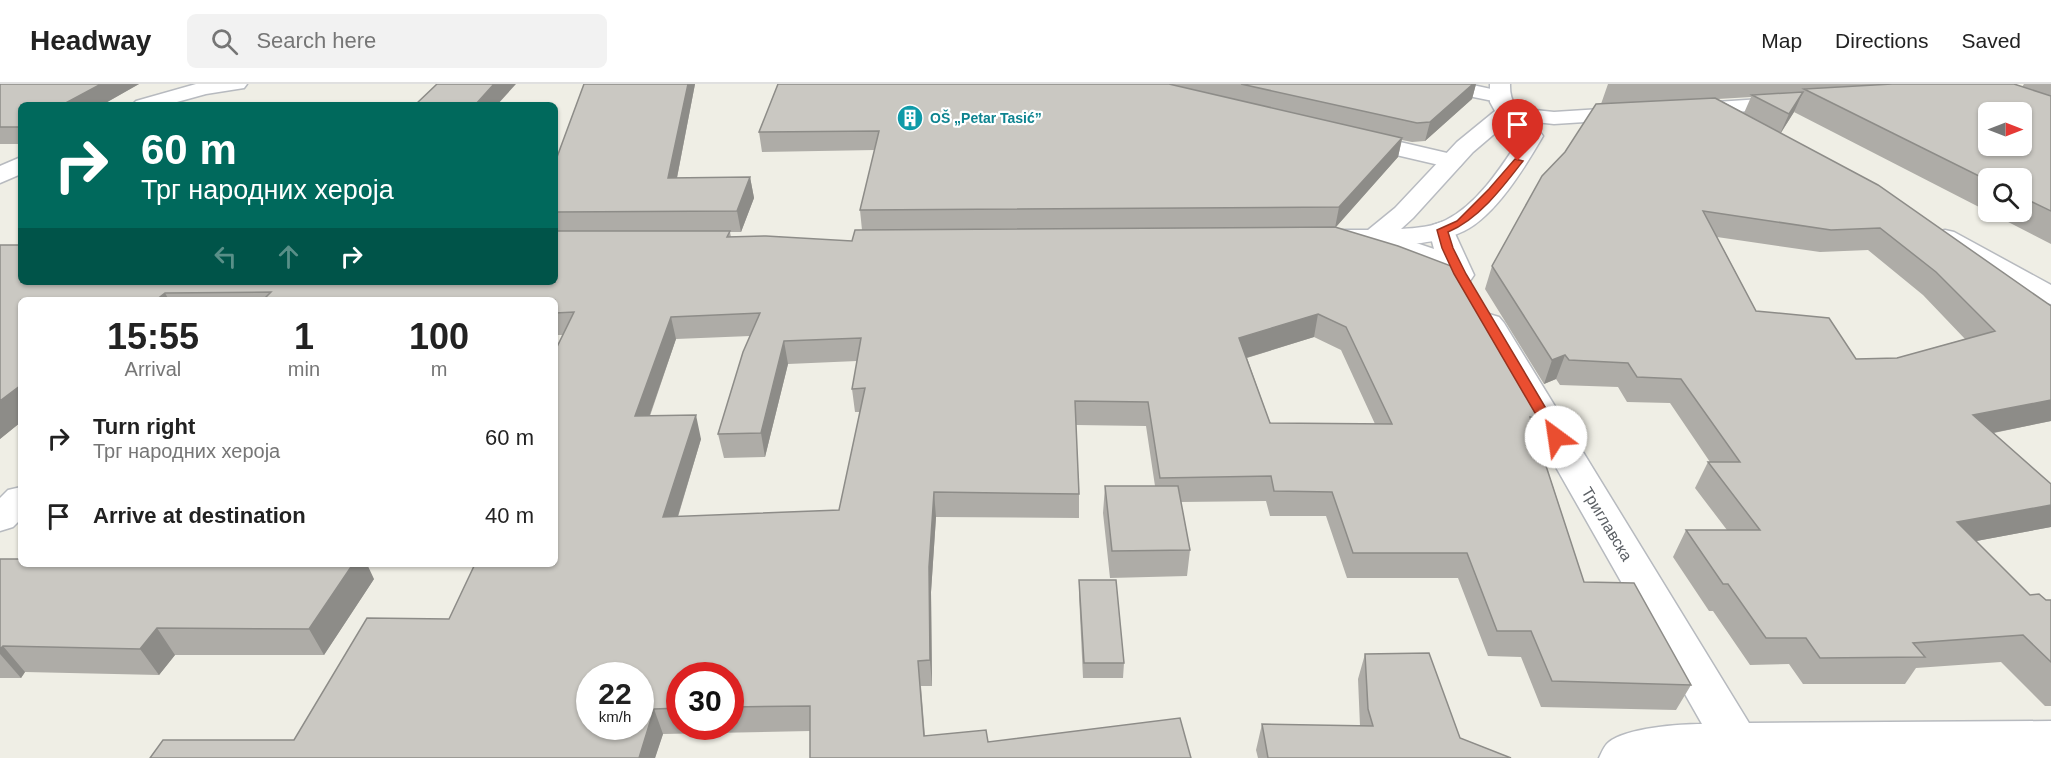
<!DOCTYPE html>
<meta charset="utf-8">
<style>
body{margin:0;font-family:Arial,sans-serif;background:#f2f2f2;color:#222;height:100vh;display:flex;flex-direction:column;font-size:22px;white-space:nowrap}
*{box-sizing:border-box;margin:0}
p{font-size:20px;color:#767676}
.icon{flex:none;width:33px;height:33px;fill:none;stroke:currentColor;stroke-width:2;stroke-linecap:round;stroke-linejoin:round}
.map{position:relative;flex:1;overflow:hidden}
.details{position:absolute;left:18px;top:213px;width:540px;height:270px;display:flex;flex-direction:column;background:#fff;border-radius:9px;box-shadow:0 2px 4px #0004}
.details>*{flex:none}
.top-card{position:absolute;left:18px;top:18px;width:540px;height:183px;border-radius:9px;box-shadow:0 2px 4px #0004;background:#00695c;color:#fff;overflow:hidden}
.needle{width:39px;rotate:90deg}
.tools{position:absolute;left:1978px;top:18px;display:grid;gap:12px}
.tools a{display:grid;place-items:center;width:54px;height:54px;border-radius:9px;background:#fff;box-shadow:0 2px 4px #0004;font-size:30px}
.speed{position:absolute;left:576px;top:578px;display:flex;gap:12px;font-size:30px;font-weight:700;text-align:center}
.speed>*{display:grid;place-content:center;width:78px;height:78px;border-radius:50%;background:#fff;box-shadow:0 2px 4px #0004;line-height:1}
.speed small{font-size:15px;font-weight:400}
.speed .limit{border:9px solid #d22;background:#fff;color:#111}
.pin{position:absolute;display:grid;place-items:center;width:51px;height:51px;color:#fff;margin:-62px -26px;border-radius:50% 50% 50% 0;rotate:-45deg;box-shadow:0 0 6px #0007}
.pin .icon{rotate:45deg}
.me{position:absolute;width:66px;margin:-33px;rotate:329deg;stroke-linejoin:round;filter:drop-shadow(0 0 4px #0008)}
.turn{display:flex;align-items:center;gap:21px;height:126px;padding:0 24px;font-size:27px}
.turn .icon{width:78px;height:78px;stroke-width:2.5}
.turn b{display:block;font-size:42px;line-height:51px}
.lanes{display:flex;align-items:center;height:57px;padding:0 24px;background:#0003;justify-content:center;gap:30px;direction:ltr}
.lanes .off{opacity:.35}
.eta{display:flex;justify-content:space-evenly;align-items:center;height:102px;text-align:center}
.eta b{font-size:36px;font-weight:800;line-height:42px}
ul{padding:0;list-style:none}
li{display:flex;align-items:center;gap:18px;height:78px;padding:0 24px}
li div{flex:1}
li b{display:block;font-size:22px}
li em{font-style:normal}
header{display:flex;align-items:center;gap:36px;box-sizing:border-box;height:84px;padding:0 30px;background:#fff;border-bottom:2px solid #e0e0e0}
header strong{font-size:28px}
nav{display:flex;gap:33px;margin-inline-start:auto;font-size:21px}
.search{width:420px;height:54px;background:#f2f2f2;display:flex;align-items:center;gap:15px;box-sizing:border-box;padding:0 21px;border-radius:9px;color:#767676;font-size:22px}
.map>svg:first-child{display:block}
</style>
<header>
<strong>Headway</strong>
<div class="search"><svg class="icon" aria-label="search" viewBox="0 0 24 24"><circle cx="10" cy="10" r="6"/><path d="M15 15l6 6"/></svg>Search here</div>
<nav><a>Map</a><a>Directions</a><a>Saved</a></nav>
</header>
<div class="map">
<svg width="2051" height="674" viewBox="0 0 2051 674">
<rect width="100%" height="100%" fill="#efeee5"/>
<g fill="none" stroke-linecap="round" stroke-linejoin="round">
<defs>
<path id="street" d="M196,0H247L244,4L206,10L166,21H132L136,17Z
M1426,0H1468L1505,8L1508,12L1505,16L1498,18L1429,4Z
M1793,13L1800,15L1803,19L1800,23L1686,32L1678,31L1675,26L1678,21L1686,20Z
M1506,23L1554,28L1632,23L1640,24L1643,29L1640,34L1632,35L1554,40L1498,34L1495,29L1498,24Z
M1357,48L1460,72L1464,77L1460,82L1452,84L1349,60L1346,55L1349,50Z
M21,73V90L0,99V82Z
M1442,138L1451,141L1474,191L1470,197L1460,199L1450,197L1414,176L1366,159L1362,153L1366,147L1375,145L1434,165L1429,146L1433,141Z
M1945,146L1954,148L2051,201V220L2041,218L1936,160L1932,154L1936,148Z
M1489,230L1499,233L1504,239L1749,639L2051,637V674H1599C1602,668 1604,662 1609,658C1626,644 1680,640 1702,640L1474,239L1479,233Z
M21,403V435L13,443L0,447V414L8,406Z"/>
<path id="secondary" d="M1490,0H1510C1509,28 1529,31 1543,52C1525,83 1496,131 1464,147C1438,160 1405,161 1377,161C1357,162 1333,165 1313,160L1309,154L1313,148L1322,146H1368L1395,124L1457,58L1495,27L1490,18ZM1507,39L1521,53C1502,82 1478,120 1446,136C1433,143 1416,144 1401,145L1413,134L1473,68Z"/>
</defs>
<use href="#street" stroke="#b7babf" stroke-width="3"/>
<use href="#secondary" stroke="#b8bbc1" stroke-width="3"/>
<use href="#street" fill="#fff" fill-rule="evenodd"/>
<use href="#secondary" fill="#fff" fill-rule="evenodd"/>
</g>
<path fill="#aeaca7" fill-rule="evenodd" d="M0,0H139L102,21H21V60H0Z
M584,0H695L677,94L750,93L754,114L741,148H730L731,153L852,157L862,146L860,126L875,66L762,68L759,48L778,0H1476L1472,15L1425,57L1412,58L1402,56L1398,73L1336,143L1513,276L1510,283L1542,333L1536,350L1584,498L1691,601L1676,626L1541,623L1521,573L1488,572L1458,494H1347L1326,432H1270L1266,417L1181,418L1190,466L1187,492L1110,494L1103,429L1105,402H1155L1146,342L1076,341L1079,410V434L936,433L931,508L932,602H921L925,652L988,658L1191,674L810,647L663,650L655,674H150L294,656L449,535L555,480L563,251H555V216H21V338L0,355L21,198H555V73H557ZM750,252L718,350L724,374L765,373L788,280L857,277L852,305L855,328H860L839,426L678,433L701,355L650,332L676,255ZM1314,253L1341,266L1375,340L1270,339L1247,274ZM680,591H730V642H680Z
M1608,0H2014L2022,3L2024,0H2051V160L1794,28L1802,10L1794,28L1781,49L2051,222V337L1994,349L2051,443L1976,457L2030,511L2046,516H2051V622H2045L2001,578L1916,584L1905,600H1803L1789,580L1750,581L1713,527H1709L1673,473L1686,446H1727L1695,404L1708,378H1710L1670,319L1627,318L1618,303L1560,301L1556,295L1544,300L1485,205L1492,182L1565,68L1601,20ZM1751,13L1744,29L1718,15ZM1989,94H2022V128H1989ZM1717,153L1820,168L1868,166L1923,211L1965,255L1897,274L1856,275L1756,227Z
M0,475L374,495L324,571H175L159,591L25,588L21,594H0Z
M1079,496L1124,579L1123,594H1083L1079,511Z
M1365,570L1460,654L1511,674H1258L1256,666L1262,640L1360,642L1358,595Z"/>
<path fill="#8d8c88" d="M101,0H139L102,21H62Z
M494,0H516L497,21H475Z
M688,0H695L673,114L668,94Z
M1473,0H1476L1472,15L1425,57L1430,38Z
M1803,8L1794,28L1780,50L1789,30Z
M1402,54L1398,73L1335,144L1339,123Z
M750,93L754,114L741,148L737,127Z
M165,209L169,216H156Z
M1318,230L1314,253L1236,277L1239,254Z
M671,233L676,255L641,356L635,332Z
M784,257L788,280L765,373L761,349Z
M1565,271L1556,295L1544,300L1552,276Z
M21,301V338L0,355V317Z
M2051,316V337L1957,356L1973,331Z
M696,331L701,355L670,458L663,433Z
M934,408L936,433L931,508L932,602L930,576L929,483Z
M2051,421V443L1939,464L1957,438Z
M353,480H367L374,495L324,571L309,545Z
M157,544L175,571L159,591L140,565Z
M3,562L25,588L21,594L0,570V565Z
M654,625L663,650L655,674H639Z"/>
<path fill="#cac8c2" stroke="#8d8c88" stroke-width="1.5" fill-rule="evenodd" d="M0,0H101L62,21H21V43H0Z
M437,0H494L475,21H415Z
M584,0H688L668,94L750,93L737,127L555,128V73H557Z
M778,0H1169L1402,54L1339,123L860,126L879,47L759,48Z
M1241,0H1473L1430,38L1417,39Z
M1892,0H2014L2051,12V127L2022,113V94H1989V97L1804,5ZM1989,28H2022V62H1989Z
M1803,8L1789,30L1752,11Z
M1715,14L1878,101L2051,222V316L1973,331L2051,400V421L1957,438L2030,511L2039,510L2046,516H2051V578L2023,551L1913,559L1925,573L1820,574L1806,554H1766L1728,500H1723L1686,446H1760L1708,378H1740L1681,295L1637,293L1628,279L1569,276L1565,271L1552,276L1492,182L1542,92L1565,68L1596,20ZM1703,127L1831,146L1880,144L1936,188L1995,247L1897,274L1856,275L1829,234L1756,227Z
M1335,143L1398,162L1459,185L1513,276L1505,275L1542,333H1530L1584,498L1634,499L1691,601L1552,597L1531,547H1497L1467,469H1353L1332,408L1274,407L1271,392L1160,394L1148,318L1075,317L1079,410L934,408L929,483L930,576L918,577L924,652L986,646L988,658L1180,634L1191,674H810V622L730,623V591H680V624L654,625L639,674H150L163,656H294L367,534L449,535L475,480H555V267L574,228L555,229V216H263L271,208L165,209L156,216H21V301L0,317V161H21V198H555V147H730L727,153L766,152L852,157L855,146ZM760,229L743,268L718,350L761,349L784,257L861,254L852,305L865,304L839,426L663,433L696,331L635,332L671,233ZM1318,230L1346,243L1392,340L1270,339L1239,254ZM590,591H640V642H590Z
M1105,402H1178L1190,466L1112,467Z
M0,475H21V480H353L309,545L157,544L140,565L3,562L0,565Z
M1079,496H1116L1124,579H1084Z
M1429,569L1460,654L1511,674H1268L1262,640L1373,642L1368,625L1365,570Z"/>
<path fill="#ea4e30" stroke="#98331f" stroke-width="1.5" d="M1515,75L1523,77C1503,103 1479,135 1448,148L1453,164L1466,190L1563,353L1556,357L1549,353L1454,190L1442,164L1437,146L1457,137L1489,105Z"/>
<defs>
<symbol id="building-disc" viewBox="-11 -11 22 22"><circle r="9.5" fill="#0f9aa8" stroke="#fff"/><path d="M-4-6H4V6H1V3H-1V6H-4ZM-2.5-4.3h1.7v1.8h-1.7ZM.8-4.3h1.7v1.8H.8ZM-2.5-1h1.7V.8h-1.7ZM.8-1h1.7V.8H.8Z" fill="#fff"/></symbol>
</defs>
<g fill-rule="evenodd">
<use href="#building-disc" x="895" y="19" width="30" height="30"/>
</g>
<g text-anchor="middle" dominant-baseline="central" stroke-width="4.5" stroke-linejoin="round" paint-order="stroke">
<g font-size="14" font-weight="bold" fill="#0d838f" stroke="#fff" text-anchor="start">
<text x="930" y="34">OŠ „Petar Tasić”</text>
</g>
<g font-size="16" fill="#5c6065" stroke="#fff">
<text transform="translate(1607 440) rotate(59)">Триглавска</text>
</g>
</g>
</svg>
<div class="tools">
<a><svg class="needle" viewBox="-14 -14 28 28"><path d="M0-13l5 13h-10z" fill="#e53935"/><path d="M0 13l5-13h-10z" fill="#767676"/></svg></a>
<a><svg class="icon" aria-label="search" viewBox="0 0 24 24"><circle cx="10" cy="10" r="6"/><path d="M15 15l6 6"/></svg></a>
</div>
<div class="speed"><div>22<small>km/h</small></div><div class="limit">30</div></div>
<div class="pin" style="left:1518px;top:77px;background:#d93025"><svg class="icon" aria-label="arrive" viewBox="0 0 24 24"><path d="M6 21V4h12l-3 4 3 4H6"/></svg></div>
<svg class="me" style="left:1556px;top:353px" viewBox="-20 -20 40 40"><circle r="19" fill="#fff"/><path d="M0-13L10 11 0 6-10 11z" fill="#ea4e30"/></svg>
<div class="top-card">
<div class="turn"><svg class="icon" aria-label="right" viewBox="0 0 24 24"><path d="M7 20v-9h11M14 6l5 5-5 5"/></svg><div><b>60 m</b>Трг народних хероја</div></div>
<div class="lanes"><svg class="icon off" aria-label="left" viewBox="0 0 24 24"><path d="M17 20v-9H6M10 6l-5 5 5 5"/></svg><svg class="icon off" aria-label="ahead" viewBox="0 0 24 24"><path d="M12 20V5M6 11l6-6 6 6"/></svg><svg class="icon" aria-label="right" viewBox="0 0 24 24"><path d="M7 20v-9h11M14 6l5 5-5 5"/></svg></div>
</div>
<section class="details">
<div class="eta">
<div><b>15:55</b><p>Arrival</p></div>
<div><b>1</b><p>min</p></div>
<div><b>100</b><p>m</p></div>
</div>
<ul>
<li><svg class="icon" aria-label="right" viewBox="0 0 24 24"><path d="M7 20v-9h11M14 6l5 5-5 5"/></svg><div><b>Turn right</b><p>Трг народних хероја</p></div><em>60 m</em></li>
<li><svg class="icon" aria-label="arrive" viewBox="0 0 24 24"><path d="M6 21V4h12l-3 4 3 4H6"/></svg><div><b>Arrive at destination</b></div><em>40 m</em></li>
</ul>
</section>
</div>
